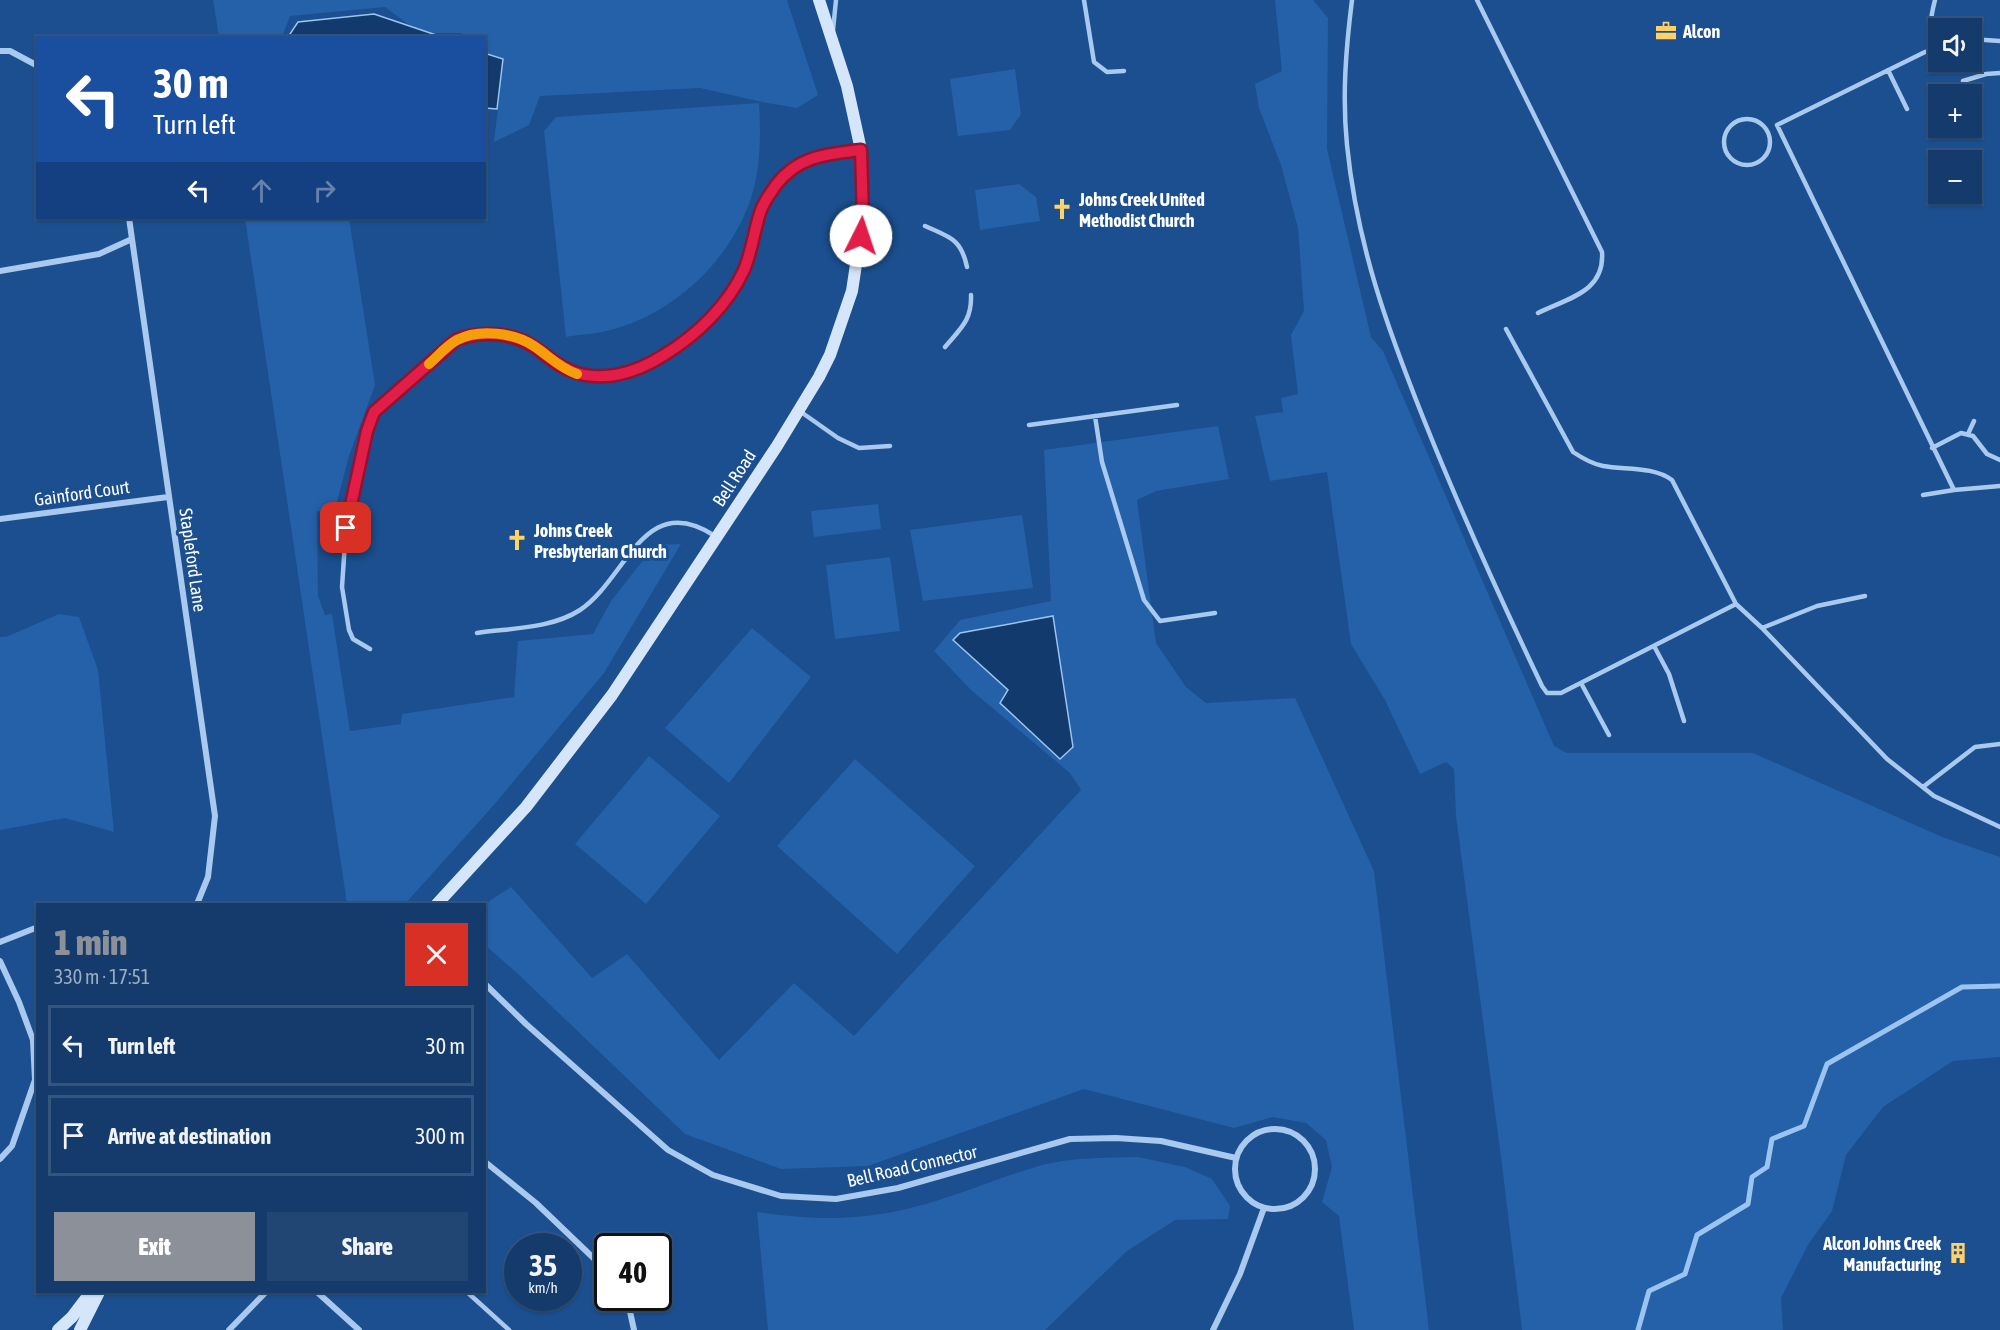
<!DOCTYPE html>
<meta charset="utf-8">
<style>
body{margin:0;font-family:"Asap Condensed",sans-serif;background:#214673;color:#f1f3f6;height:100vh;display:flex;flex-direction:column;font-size:22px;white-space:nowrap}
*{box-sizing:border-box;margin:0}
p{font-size:20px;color:#9dadc1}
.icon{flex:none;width:33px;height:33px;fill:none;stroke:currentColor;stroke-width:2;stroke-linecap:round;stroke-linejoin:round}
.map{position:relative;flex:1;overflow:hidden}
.sheet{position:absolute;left:36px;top:903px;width:450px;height:390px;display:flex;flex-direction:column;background:#143b6b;border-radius:0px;box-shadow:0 2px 4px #0004,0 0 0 2px #33557e}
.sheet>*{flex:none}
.banner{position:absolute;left:36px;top:36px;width:450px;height:183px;border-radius:0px;box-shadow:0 2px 4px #0004,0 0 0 2px #33557e;background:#1a4fa0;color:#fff;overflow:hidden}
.controls{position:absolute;left:1928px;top:18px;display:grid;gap:12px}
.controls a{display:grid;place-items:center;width:54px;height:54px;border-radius:0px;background:#143b6b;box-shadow:0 2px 4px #0004,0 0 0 2px #33557e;font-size:30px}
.speed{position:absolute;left:504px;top:1233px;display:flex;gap:12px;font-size:30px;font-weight:700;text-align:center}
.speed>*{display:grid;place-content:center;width:78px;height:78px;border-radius:50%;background:#143b6b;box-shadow:0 2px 4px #0004,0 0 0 2px #33557e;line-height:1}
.speed small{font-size:15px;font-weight:400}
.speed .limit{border:3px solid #111;border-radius:9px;background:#fff;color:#111}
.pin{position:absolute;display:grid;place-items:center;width:51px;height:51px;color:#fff;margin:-26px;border-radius:12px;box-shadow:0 3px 9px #0006}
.me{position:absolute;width:66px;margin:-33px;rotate:4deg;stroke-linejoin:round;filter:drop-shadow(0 0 4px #0008)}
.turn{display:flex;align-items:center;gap:21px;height:126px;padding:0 18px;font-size:27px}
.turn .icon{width:78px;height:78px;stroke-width:2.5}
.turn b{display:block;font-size:42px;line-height:51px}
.lanes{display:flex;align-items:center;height:57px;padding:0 18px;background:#0003;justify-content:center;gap:30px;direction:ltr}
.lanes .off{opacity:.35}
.round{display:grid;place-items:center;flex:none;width:63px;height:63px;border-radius:0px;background:#214673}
.headline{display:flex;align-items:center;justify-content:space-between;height:102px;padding:0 18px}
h1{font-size:36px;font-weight:800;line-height:45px;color:#8c9099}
.cta{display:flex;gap:12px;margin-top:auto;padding:12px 18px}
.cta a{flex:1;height:69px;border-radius:0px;background:#8c9099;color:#fff;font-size:24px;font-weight:800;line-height:69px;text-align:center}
.cta a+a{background:#214673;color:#f1f3f6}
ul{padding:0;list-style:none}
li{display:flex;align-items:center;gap:18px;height:81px;margin:0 12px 9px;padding:0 6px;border:3px solid #33557e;border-radius:0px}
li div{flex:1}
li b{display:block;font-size:22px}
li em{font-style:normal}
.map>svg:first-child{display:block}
</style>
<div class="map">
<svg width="2000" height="1330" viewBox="0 0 2000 1330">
<rect width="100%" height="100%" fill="#1b4f8f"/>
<path fill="#2461a8" d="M213,0H787L818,95L797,108L762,102L700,88L540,96L529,125L494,142L503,65L485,51L484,38L466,37L461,33H420L385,7L290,16L282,37H219Z
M1275,0H1313L1328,18L1327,149L1371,337L1383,351L1554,746L1567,753H1753L1942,837L2000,857V1057L1953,1061L1883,1107L1846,1155L1832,1211L1808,1245L1781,1298L1783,1330H1522L1502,1165L1456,816L1454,769L1446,762L1420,774L1385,700L1351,644L1327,472L1270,481L1255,416L1283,412L1281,398L1298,394L1291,335L1304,311L1298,228L1281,165L1259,108L1255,84L1282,71Z
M1015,69L1021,114L1010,130L958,136L950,79Z
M759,103C761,136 761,172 749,204C726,264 674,313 611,330C597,334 581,334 566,337L544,131L556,117Z
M1019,184L1036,197L1040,221L980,230L975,190Z
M245,218H349L375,385L349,456L334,513L317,511L318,596L325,615L332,614L350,731L401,724L402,714L514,697L518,641L593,634L611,601L655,545L681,544L604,673L493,806L405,904H347Z
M1218,426L1229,479L1156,491L1137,500L1156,643L1186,687L1206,703L1295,698L1374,871L1429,1330H1354L1339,1216L1322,1202L1332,1167L1326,1140L1306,1123L1273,1117L1234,1128L1084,1089L868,1166L781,1169L685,1134L518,974L485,945L484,913L489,901L511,887L592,978L627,954L719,1060L794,983L854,1036L1081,790L1070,773L971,690L934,651L960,620L1051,601L1044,450Z
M878,504L881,529L814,537L811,511Z
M1022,515L1033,588L923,601L910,530Z
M890,557L900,631L835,639L826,565Z
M59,614L79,617L98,670L114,832L65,818L0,830V637H6Z
M752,628L811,677L729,783L665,728Z
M649,756L720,816L646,904L575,844Z
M855,759L975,866L897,954L777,846Z
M1138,1157L1185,1167L1212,1179L1230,1206L1228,1219L1175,1220L1127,1251L1045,1330H768L757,1212C799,1218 839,1221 880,1214C936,1206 989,1180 1042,1165C1074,1157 1106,1158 1138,1157Z"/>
<path fill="#123a6d" stroke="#9cc4f0" stroke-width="1.5" d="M374,14L442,37H288L298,22Z
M484,53L503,59L497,109L485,108Z
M1053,616L1073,747L1060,759L1000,703L1008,690L953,640L960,633Z"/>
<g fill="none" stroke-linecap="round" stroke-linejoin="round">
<path stroke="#9cc4f0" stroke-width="5" d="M1638,1330L1649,1291L1685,1274L1697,1235L1748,1204L1752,1177L1767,1167L1772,1139L1804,1126L1827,1064L1962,987L2000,986"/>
<path stroke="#a9c9ee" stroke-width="4.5" d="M1084,0L1094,62L1107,72L1124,71
M1352,0C1346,48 1342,96 1347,145C1357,245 1387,327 1424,420C1460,510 1500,598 1542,686L1547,693H1561L1736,604L1672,480C1653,466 1625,470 1603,466C1592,464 1582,458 1573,452L1506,329
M1477,0L1602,252C1605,292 1568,298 1538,313
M833,30L836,0
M1971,39L2000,41
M1938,47L1925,52L1777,125L1954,490L2000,486
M1935,49C1929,30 1930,19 1935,0
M1888,70L1907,109
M1963,81L1986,74L2000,73
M1724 142a23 23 0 1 1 46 0a23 23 0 1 1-46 0Z
M925,226C949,237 961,238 967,267
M945,347C961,328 972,320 971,295
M801,412L838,438L859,448L890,446
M1095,416L1102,462L1144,600L1160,621L1215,613
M1029,425L1177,405
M1968,434L1974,421
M1932,448L1961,433L1973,436L1987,454L2000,460
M1923,495L1954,490
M1736,604L1762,628L1887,759L1934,796L2000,827
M1762,628L1817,606L1865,596
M477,633C510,628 551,629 580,610C627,579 643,489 715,536
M1654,646L1669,674L1684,721
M370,649L353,639L349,630L342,587L346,528L370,420L374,412L456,340C480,331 509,332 531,344C544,352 554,364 568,370C600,384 634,373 663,356C696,336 726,306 743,271C752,253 754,233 760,214C762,204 769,195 775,187C798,157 824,154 859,150
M1581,683L1609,735
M1923,787L1975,747L2000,744
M467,1292L509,1330"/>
<path stroke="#a9c9ee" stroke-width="6" d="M0,51H10L38,66
M129,218L215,816L208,877L197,904
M0,271L99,254L132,239
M0,519L168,497
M0,942L38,927
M0,961L19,1002L33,1040L35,1080L12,1146L0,1159
M484,983L526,1024L668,1150L713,1175L781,1196L836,1199L898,1188L1070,1139L1116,1138L1161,1141L1236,1158
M1235 1169a40 40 0 1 1 80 0a40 40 0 1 1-80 0Z
M484,1161L536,1203L608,1272
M317,1292L359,1330
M627,1298L634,1330
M229,1330L266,1292
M1213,1330L1240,1274L1264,1208"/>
<path stroke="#d6e6fa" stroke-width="12" d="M437,904L526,807L612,695L777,446L819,377L830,355L852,291L863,218V187L861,150L847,86L819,0
M58,1330L72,1317L91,1292
M80,1330L99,1292"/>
</g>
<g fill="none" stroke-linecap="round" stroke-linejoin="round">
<defs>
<path id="route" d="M346,528L367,431L374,412L456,340C480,331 510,332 531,345C545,353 554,364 569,370C601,384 636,373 664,355C697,335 728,305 744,270C752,251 754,231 760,213C763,202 770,194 776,185C798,156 827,154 861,150L863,218L861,236"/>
</defs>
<use href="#route" stroke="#92132f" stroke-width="15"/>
<use href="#route" stroke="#e11d48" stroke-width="10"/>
<path stroke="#f59e0b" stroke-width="10" d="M429,364C438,356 447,345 457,340C479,328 515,333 534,346C549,356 560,368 577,374"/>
</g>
<defs>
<symbol id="office-bare" viewBox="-9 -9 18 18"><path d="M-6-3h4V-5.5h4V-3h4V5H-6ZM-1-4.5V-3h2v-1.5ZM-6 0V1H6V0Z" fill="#ffd166" stroke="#1b4f8f" stroke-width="2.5" paint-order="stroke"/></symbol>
<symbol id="church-bare" viewBox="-9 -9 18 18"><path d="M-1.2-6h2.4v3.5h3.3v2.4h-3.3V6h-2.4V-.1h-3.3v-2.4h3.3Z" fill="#ffd166" stroke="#1b4f8f" stroke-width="2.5" paint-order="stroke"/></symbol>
<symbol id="building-bare" viewBox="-9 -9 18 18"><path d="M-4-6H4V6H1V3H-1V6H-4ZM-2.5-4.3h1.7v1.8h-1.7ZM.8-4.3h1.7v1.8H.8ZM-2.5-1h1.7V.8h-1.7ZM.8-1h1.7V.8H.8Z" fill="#ffd166" stroke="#1b4f8f" stroke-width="2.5" paint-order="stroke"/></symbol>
</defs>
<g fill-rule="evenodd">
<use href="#office-bare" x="1651" y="16" width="30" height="30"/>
<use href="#church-bare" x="1047" y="194" width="30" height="30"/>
<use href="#church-bare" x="502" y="525" width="30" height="30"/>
<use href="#building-bare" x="1943" y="1238" width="30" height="30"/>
</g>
<g text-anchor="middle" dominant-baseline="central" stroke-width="6" stroke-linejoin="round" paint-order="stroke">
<g font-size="18" font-weight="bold" fill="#fff" stroke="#1b4f8f" text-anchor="start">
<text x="1683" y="31">Alcon</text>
<text x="1079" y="199">Johns Creek United<tspan x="1079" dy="21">Methodist Church</tspan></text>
<text x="534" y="530">Johns Creek<tspan x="534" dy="21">Presbyterian Church</tspan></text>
<text x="1941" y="1243" text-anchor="end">Alcon Johns Creek<tspan x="1941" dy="21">Manufacturing</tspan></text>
</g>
<g font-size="18" fill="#fff" stroke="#1b4f8f">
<text transform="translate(734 478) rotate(-57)">Bell Road</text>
<text transform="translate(82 493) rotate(-8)">Gainford Court</text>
<text transform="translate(193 560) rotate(82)">Stapleford Lane</text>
<text transform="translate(912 1166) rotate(-13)">Bell Road Connector</text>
</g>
</g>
</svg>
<div class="controls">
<a><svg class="icon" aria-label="sound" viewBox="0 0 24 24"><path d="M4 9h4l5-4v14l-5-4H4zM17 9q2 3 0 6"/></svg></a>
<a>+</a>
<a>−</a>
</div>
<div class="speed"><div>35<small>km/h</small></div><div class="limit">40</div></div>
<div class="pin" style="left:346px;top:528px;background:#d93025"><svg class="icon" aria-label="arrive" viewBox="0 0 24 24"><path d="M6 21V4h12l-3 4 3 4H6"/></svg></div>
<svg class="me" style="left:861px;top:236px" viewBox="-20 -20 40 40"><circle r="19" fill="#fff"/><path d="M0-13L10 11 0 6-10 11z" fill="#e11d48"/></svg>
<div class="banner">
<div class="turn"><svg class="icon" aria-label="left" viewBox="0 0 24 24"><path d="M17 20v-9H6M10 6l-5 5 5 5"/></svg><div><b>30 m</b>Turn left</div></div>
<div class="lanes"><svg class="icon" aria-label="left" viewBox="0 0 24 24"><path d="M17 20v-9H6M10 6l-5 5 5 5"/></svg><svg class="icon off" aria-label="ahead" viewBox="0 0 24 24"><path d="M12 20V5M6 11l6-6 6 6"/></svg><svg class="icon off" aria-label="right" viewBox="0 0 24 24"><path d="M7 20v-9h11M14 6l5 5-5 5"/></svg></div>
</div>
<section class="sheet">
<div class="headline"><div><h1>1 min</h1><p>330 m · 17:51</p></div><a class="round" style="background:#d93025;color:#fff"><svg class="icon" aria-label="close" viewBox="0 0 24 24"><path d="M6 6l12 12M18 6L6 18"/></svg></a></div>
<ul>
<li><svg class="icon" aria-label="left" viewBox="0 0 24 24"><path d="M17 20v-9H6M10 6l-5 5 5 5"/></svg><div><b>Turn left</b></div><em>30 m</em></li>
<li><svg class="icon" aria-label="arrive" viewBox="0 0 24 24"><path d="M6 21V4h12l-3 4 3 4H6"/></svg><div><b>Arrive at destination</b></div><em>300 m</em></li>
</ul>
<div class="cta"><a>Exit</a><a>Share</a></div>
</section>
</div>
